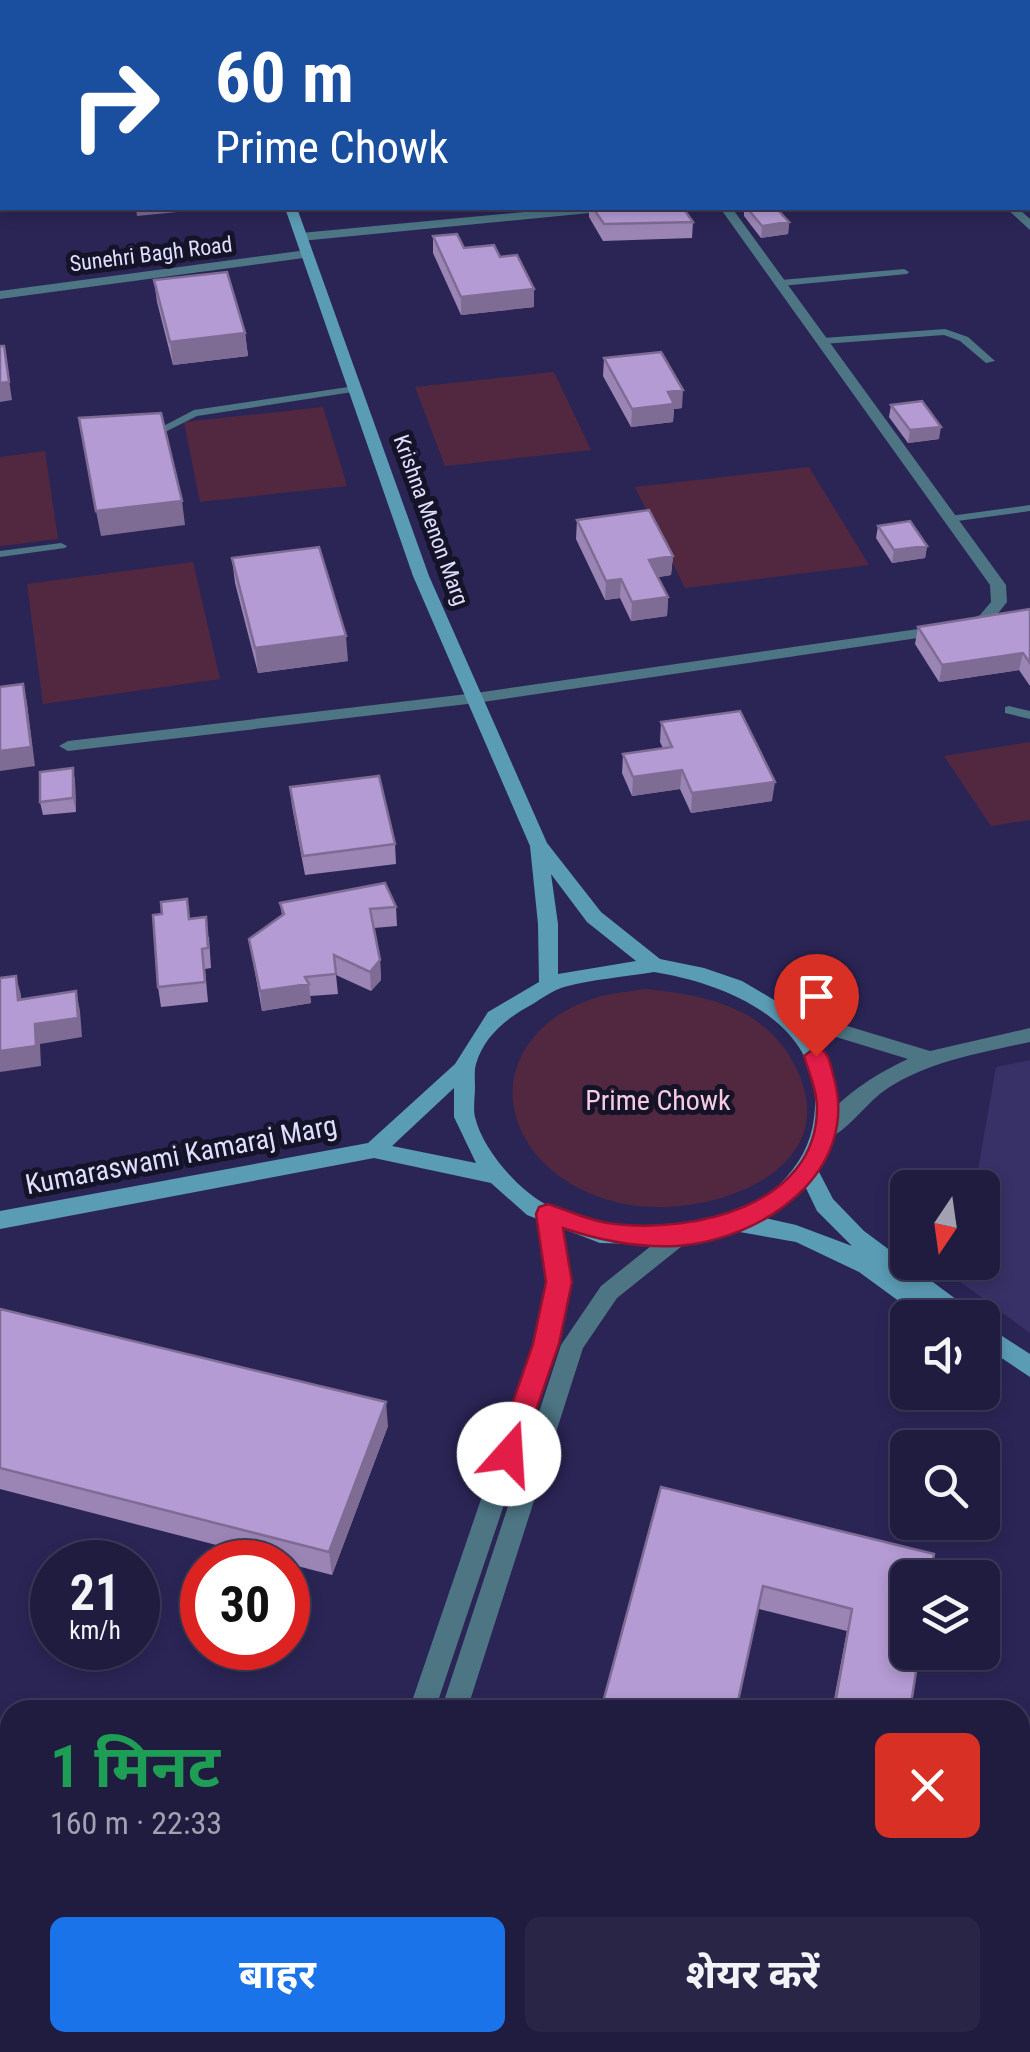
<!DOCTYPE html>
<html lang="hi">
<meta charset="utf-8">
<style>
body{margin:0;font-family:"Roboto Condensed","Noto Sans Devanagari",sans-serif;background:#282547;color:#f1f3f6;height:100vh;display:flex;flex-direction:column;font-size:38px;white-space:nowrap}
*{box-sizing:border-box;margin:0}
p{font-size:32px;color:#a2a1b1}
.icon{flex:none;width:55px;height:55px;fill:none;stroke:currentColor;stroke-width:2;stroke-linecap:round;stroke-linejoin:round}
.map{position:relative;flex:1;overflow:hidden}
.drawer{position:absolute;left:0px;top:1700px;width:1030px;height:352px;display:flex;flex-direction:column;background:#201c40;border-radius:30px 30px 0 0;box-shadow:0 5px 15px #0003,0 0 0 2px #3d3a59}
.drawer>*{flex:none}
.top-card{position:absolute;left:0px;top:0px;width:1030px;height:210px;box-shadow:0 5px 15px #0003,0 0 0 2px #3d3a59;background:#1a4fa0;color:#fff;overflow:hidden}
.needle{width:65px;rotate:193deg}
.buttons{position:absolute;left:890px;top:1170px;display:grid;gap:20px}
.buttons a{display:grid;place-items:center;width:110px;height:110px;border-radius:15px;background:#201c40;box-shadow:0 5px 15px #0003,0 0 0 2px #3d3a59;font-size:50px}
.speed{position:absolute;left:30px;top:1540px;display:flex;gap:20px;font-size:50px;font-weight:700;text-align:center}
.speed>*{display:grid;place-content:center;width:130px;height:130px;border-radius:50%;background:#201c40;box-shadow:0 5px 15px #0003,0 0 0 2px #3d3a59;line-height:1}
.speed small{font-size:25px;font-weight:400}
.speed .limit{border:15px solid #d22;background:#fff;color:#111}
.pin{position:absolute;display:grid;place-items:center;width:85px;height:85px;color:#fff;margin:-102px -42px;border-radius:50% 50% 50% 0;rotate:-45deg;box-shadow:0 0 10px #0007}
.pin .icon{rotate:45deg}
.me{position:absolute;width:110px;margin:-55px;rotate:19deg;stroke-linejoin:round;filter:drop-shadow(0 0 8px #0008)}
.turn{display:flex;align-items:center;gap:35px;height:210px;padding:0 50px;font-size:45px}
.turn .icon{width:130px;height:130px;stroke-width:2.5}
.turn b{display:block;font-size:70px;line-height:85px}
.round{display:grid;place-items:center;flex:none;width:105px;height:105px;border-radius:15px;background:#282547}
.summary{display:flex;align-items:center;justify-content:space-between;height:170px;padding:0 50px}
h1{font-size:60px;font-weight:700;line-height:75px;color:#1e9e55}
.button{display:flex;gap:20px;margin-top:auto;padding:20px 50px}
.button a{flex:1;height:115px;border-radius:15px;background:#1a73e8;color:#fff;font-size:40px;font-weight:700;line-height:115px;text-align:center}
.button a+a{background:#282547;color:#f1f3f6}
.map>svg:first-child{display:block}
</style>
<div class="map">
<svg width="1030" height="2052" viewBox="0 0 1030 2052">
<rect width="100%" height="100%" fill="#2b2556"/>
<path fill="#373167" d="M1030,1060V1333L959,1281L963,1263L982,1262V1188L975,1187L996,1067Z"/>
<path fill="#522841" d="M554,372L591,450L445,466L415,387Z
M323,407L347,486L200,502L184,422Z
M45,451L58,539L0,546V457Z
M809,467L869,565L685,588L635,487Z
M193,562L220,679L43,704L27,584Z
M1030,742V820L991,826L944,756Z
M645,989C681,993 714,997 747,1015C769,1027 787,1048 797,1070C844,1169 717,1215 639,1206C604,1202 569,1188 544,1163C485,1102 514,1025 592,999C608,993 628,992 645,989Z"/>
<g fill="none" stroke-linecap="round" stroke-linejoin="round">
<path fill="#4d7584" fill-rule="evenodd" d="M782,0H791L793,2H785Z
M900,0H909L911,2H903Z
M990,0H998L1000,2H992Z
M904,269L909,272L907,274L781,286L776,283L781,280Z
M945,329L968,337L995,361L986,363L960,341L944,335L823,344L818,341L823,338Z
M355,386L359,387V391L197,416L161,434L152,432L194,410Z
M1030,505V511L950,522L944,519L950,516Z
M61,543L67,546L65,548L0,557V551Z
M1009,706L1030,711V719L1005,713V707Z"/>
<path fill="#4d7584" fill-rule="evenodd" d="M1030,161V169L1028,168V162Z
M567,208H606L600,212L301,241L295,237L301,233Z
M720,208H732L1006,585L1007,602L992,621L967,630L959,625L980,615L991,602L990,585Z
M1006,208H1018L1030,219V230Z
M939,626L945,628V634L476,703L68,751L59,746L68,741L476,693Z
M548,1205L556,1208L559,1214L570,1282L558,1344L435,1710H409L534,1344L548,1282L537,1214L540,1208Z
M679,1227L687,1230L690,1236L687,1242L617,1298L583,1348L467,1710H441L561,1345L601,1286L671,1230Z
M295,2042H325L321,2052H291Z
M333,2042H363L360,2052H330Z"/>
<path fill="#4d7584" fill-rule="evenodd" d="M307,250L313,254L311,257L0,299V291Z
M781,1006L930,1051L1030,1028V1042C980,1053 931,1061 888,1088C868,1101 853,1124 835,1135C828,1140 826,1138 820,1136L817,1130C837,1098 874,1075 908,1059L774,1018L771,1013L774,1008Z"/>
<path fill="#5b9cb5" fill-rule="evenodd" d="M49,0H64L65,2H51Z
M71,0H85L86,2H73Z
M1026,2H1030V8H1028Z
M0,106H2V112H0Z
M285,208H297L429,576L547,843L601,912L660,959L704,968L742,981L786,1007L807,1028L825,1056L834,1080L837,1106L834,1131L817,1168L833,1199L864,1231L972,1311L975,1318H922L859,1272L796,1242L734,1231L680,1245L600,1243L527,1215L491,1183L374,1158L0,1229V1211L368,1143L455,1064L488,1012L539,982L538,924L530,846L413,576ZM551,874L587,922L636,961L558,974V924ZM654,972C729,984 827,1025 814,1118C811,1144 799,1165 780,1184C746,1216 700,1228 655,1227C613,1226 583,1224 545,1204C517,1189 482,1148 475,1117C473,1108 475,1096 475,1087C475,1080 474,1070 476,1064C484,1036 507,1018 531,1005C541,999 553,990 564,987C593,979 625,977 654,972ZM454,1088V1117L476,1163L392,1146ZM805,1186L817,1211L852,1246L796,1225L765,1218L786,1205Z
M982,1323L1030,1354V1377L982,1345Z"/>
</g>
<path fill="#9b85b5" d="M0,22L2,23V64L0,63Z
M589,208H683L693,222L692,238L603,241L589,217Z
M744,208H776L789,222L788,234L761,238L744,216Z
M433,236L464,248L500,257L534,307L461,315L433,253Z
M154,280L245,333L248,356L173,365L157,302Z
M604,358L682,408L674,409L673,422L631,427L603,376Z
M891,405L939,439L908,443L889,417Z
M577,520L673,556L671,575L658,577L668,597L667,616L631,621L620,598L605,600L576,539Z
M878,526L927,546L925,558L892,563L876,538Z
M232,558L348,661L258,673L235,583Z
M1030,609V686L1019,670L939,682L915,644L918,627Z
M661,722L772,801L691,813L680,789L632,796L622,773L623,754L663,748L660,742Z
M73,768L75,782L76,812L43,815L40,802Z
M290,787L395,844L396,864L305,875L292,806Z
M280,903L396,907L397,926L374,928L380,960L381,980L371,991L336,975L338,994L310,996L311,1003L262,1011L249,939L282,915Z
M190,919L209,937L211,968L205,969L208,1002L161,1007L158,987Z
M0,1309L388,1426L332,1575L0,1489Z
M661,1487L934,1554L910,1710H832L847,1631L759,1609Z"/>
<path fill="#7e6c94" d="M136,208H218L137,216Z
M789,222L788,234L761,238L762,226Z
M534,289V307L461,315V297Z
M245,333L248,356L173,365L170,342Z
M4,346L12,400L0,402V383Z
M683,390L682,408L674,409L673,422L631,427L632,409L668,392Z
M941,427L939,439L908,443L910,430Z
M182,501L185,525L101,536L96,511Z
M927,546L925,558L892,563L894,550Z
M673,556L671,575L648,579L649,560Z
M621,579L620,598L605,600L606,581Z
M668,597L667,616L631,621L632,602Z
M346,636L348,661L258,673L255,648Z
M1023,653L1019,670L939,682L942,665Z
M23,684L27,703L35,766L0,771V751Z
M73,768L75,782L76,812L73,798Z
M682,770L680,789L632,796L633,777Z
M775,782L772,801L691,813L692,793Z
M380,960L381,980L371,991L370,972Z
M16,976L21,995L22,1019L18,1000Z
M309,984L311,1003L262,1011L260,991Z
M76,991L80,1011L82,1037L40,1044L41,1066L0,1072V1051Z
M386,1402L388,1426L332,1575L329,1552Z
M128,2042H143L139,2052H125Z"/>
<path fill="#b49bd3" stroke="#7e6c94" stroke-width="2.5" d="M436,0H490L470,2H438Z
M0,22L2,23V48H0Z
M0,139H2V162H0Z
M593,208H683L693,222L604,224Z
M747,208H776L789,222L762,226Z
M457,234L464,248L494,245L500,257L517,255L534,289L461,297L433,236Z
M227,272L245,333L170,342L154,280Z
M0,346H4L9,382L0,383Z
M661,352L683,390L668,392L674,404L632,409L604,358Z
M922,401L941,427L910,430L891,405Z
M161,413L182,501L96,511L79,418Z
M649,510L673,556L649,560L668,597L632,602L621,579L606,581L577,520Z
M910,521L927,546L894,550L878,526Z
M319,547L346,636L255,648L232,558Z
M1030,609V663L1023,653L942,665L918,627Z
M23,684L31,747L0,751V687Z
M740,711L775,782L692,793L682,770L633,777L623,754L672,747L661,722Z
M73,768V798L40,802V772Z
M379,776L395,844L303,856L290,787Z
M385,883L396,907L370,909L380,960L370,972L334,955L336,974L305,977L309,984L260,991L249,939L284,914L280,903Z
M187,899L189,919L206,917L208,948L202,949L205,982L158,987L153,915L162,914L161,902Z
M16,976L18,1000L76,991L78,1018L35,1024L36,1046L0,1051V978Z
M0,1309L386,1402L329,1552L0,1468Z
M661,1487L934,1554L930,1578H908V1652H919L910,1710H834L852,1609L763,1586L736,1710H601Z
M0,1942L10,1945V2042H128L125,2052H0Z
M1020,1946L1030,1949V2052H778L780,2042H1020Z
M513,2042H670L668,2052H510Z"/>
<path fill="#e11d48" stroke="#92132f" stroke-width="2.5" d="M816,1047C830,1051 830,1065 834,1078C860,1172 763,1240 677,1246C637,1248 601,1241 563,1228L572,1282L559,1344L518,1462H499L495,1454L533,1344L546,1282L536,1214L539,1207L548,1204C569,1211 593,1222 615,1224C691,1233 817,1207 817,1108C817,1091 809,1072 804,1056Z"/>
<g text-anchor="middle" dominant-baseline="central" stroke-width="10" stroke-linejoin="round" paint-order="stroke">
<g font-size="22" fill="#dedefd" stroke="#141328">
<text transform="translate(151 254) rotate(-7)">Sunehri Bagh Road</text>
<text transform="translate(431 520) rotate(70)">Krishna Menon Marg</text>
</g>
<g font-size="28" fill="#f7cbe2" stroke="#141328">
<text x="658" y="1100">Prime Chowk</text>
</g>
<g font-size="28" fill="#dedefd" stroke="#141328">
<text transform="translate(181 1155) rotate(-11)">Kumaraswami Kamaraj Marg</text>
</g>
</g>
</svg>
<div class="buttons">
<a><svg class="needle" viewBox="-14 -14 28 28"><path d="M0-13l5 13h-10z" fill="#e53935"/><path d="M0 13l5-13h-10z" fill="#a2a1b1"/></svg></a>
<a><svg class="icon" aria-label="sound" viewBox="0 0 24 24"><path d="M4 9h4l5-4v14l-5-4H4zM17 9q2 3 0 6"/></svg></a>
<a><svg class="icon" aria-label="search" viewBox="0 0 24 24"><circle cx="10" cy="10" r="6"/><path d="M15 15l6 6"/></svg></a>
<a><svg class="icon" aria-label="layers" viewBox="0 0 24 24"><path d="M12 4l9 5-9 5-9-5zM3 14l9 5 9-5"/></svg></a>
</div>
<div class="speed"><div>21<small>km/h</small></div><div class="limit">30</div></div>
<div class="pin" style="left:816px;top:1056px;background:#d93025"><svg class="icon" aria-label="arrive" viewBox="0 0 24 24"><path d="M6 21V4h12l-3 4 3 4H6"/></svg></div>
<svg class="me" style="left:509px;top:1454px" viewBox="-20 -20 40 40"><circle r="19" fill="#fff"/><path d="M0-13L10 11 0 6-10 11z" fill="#e11d48"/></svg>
<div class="top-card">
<div class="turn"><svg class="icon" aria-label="right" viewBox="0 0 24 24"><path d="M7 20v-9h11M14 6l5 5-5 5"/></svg><div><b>60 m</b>Prime Chowk</div></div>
</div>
<section class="drawer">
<div class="summary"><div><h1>1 मिनट</h1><p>160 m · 22:33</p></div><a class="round" style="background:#d93025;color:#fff"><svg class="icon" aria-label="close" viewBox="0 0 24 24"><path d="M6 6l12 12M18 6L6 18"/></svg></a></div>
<div class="button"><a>बाहर</a><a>शेयर करें</a></div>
</section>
</div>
